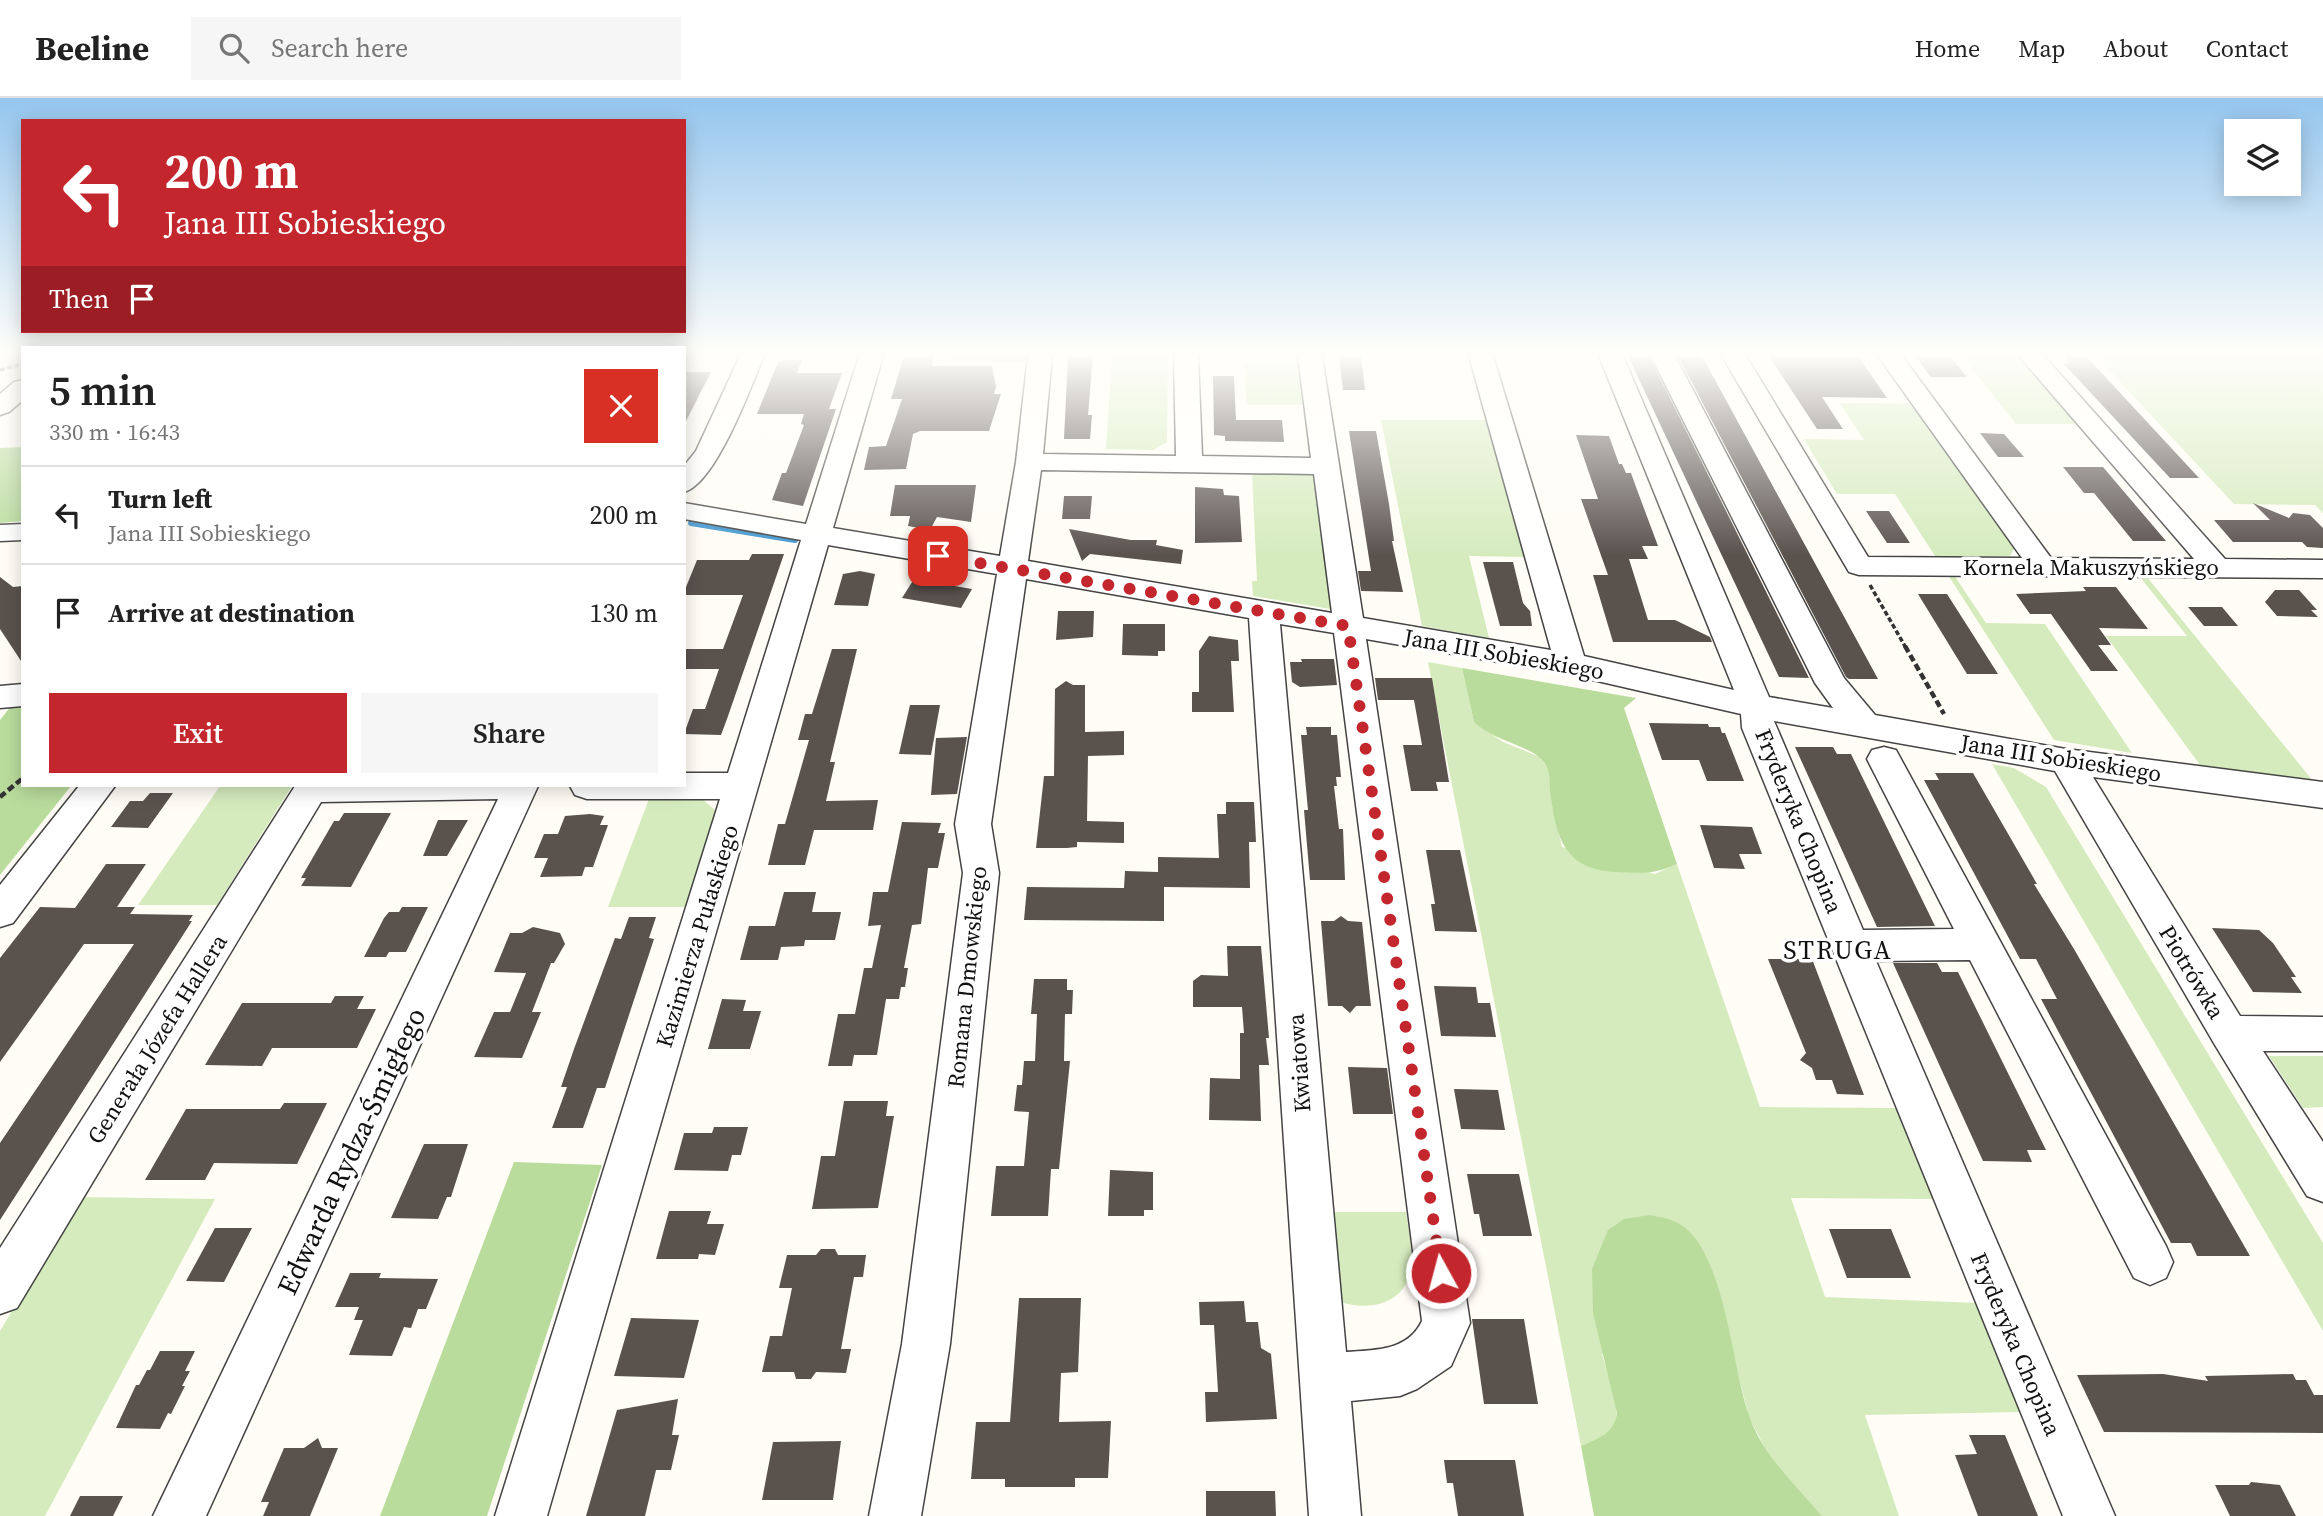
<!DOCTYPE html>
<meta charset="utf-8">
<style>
body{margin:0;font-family:"Source Serif 4",serif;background:#f6f6f6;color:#222;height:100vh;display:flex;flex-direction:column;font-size:26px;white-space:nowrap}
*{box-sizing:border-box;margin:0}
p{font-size:23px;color:#767676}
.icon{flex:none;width:38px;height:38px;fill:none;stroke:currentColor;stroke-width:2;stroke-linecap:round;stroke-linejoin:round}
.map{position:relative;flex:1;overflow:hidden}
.panel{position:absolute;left:21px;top:248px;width:665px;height:441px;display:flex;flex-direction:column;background:#fff;border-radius:0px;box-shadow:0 4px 18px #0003}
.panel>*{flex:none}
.hud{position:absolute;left:21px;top:21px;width:665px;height:214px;border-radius:0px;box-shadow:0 4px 18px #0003;background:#c4262e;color:#fff;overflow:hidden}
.tools{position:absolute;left:2224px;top:21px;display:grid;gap:14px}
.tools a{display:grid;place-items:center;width:77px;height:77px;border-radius:0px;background:#fff;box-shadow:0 4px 18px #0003;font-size:35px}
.pin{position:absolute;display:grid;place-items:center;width:60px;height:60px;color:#fff;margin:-30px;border-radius:14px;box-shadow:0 4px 10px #0006}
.me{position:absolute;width:77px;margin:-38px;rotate:353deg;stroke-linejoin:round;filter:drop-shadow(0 0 5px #0008)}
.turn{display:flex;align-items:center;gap:24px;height:147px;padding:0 28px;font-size:32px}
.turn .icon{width:91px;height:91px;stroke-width:2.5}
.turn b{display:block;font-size:49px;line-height:60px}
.then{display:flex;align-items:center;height:66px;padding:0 28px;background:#0003;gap:14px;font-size:26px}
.round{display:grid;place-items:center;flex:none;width:74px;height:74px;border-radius:0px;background:#f6f6f6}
.head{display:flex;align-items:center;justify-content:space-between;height:119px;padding:0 28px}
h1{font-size:42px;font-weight:600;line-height:52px}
.primary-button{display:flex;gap:14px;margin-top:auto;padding:14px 28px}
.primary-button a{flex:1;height:80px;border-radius:0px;background:#c4262e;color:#fff;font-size:28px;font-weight:600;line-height:80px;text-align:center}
.primary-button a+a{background:#f6f6f6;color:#222}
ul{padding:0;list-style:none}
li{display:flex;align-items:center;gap:21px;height:98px;padding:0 28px;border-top:2px solid #e0e0e0}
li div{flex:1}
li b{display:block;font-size:26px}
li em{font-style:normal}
header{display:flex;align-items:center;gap:42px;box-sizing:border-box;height:98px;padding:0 35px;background:#fff;border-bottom:2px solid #e0e0e0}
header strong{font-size:33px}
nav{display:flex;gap:38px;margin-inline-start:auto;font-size:24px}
.search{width:490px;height:63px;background:#f6f6f6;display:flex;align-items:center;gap:18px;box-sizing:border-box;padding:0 24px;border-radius:0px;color:#767676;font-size:26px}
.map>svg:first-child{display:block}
</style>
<header>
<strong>Beeline</strong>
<div class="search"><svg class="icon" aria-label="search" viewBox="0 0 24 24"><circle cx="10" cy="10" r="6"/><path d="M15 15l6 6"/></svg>Search here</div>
<nav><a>Home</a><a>Map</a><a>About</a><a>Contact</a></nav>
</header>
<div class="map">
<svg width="2323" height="1418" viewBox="0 0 2323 1418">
<rect width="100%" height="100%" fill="#fffdf5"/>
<path fill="#d5ebbd" d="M948,258H1031L1030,264H946Z
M1112,258H1168L1167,344L1153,352L1106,351Z
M1962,258H2020L2078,326H2016Z
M2096,258H2323V415L2315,407L2234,406Z
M1244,266H1299L1303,307H1247Z
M1840,305L1916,306L2017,446L2010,458H1935L1895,396H1837L1804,341L1864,342Z
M1381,322H1489L1529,459L1469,458L1489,540L1422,528Z
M1252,375L1314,377L1319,382L1334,503L1330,511L1253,498L1252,483H1257Z
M1948,477H1954L1986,525L2045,526L2132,655L2054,642Z
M2140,479H2147L2313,683L2200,667L2106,538H2187Z
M1428,564L1462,570L1474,624L1503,644L1540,659L1549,672L1552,707L1562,749L1655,776L1677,766L1760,1009L1898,1010L1935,1101L1791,1100L1825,1199L1978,1205L2023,1314L1865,1317L1899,1418H1822L1770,1360L1749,1319L1711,1171L1602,1256C1607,1277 1629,1320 1607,1336C1600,1342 1589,1344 1581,1348Z
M1992,666L2014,670L2046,689L2323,1145V1233Z
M220,688H292L217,807H138Z
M701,700L716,713L686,809H608L649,701Z
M2269,958H2323V1009L2303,1010Z
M80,1099L215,1101L45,1418H0V1233Z
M1320,1114H1406C1408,1131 1413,1151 1411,1168C1407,1207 1369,1214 1337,1203Z"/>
<path fill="#b9dc9c" d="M23,349V423L0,425V350Z
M1462,570L1636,600L1624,610L1677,766C1653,777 1641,775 1615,774C1563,771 1556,738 1550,693C1549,681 1551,673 1543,663C1531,648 1494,643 1474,624Z
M23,602V688H71L0,777V622L15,603Z
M514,1064L602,1067L487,1418H380Z
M1650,1117C1658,1119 1668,1120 1676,1124C1726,1148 1731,1271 1750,1320C1764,1359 1795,1386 1822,1418H1594L1581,1348C1599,1340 1614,1336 1617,1315L1593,1215L1592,1171L1608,1132L1624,1121Z"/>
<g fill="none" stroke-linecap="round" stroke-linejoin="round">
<path stroke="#3f96cf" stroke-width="6" d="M691,425L795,442"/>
</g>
<path fill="#5a524d" d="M904,258H934L932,268H992L996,289L994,296H1001L989,333H920L913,336L906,371L864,372L869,349L886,348L902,301H891Z
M1068,258H1093L1088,317H1092L1090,341H1064Z
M1339,258H1361L1365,292H1343Z
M1628,258H1649L1809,580L1779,579Z
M1678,258H1702L1878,581H1849L1846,579Z
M1769,258H1858L1887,300L1822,299L1843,331H1817Z
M1915,258H1950L1967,279H1931Z
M2065,258H2086L2199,380H2170L2063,265H2068Z
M784,262H802L797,275H842L829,311H836L803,408L772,402L782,375H786L804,327L801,326L804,316H757L778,264Z
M684,274H711L684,327Z
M1213,278H1234L1236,322H1282L1284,344L1225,343V338L1214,337Z
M1349,333H1376L1389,406L1394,443H1392L1403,494L1361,493L1358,473H1371Z
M1980,335L2004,336L2024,359H1998Z
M1576,337L1609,338L1619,366H1622L1626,375H1631L1636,389L1658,448H1642L1648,461H1629L1648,522H1675L1710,539L1712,544H1613L1593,477H1608L1581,401H1598Z
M2063,369H2103L2166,443H2133L2094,395H2084Z
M895,387H976L971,424L937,419L930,432L908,428L910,418H890Z
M1195,389L1223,391L1224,397L1239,398L1242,444L1195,445Z
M1064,398H1092L1090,421H1062Z
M2253,405L2289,420L2293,415L2310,417L2323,430V450L2307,449L2302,444H2233L2214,422H2270Z
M1866,413H1889L1910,445H1887Z
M1069,431L1131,442H1157L1156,447L1183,452L1181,466L1090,456L1082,463Z
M752,456H784L727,621L721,637L684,636L693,611H705L719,571H684V551H723L743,497H684V494L697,462H749Z
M1483,464H1513L1523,505L1530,513L1532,528H1500Z
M860,473L875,476L868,508L834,507L843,476Z
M0,479L13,489L23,488V566L0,531Z
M914,481L972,491L961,510L902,500Z
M2083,489H2116L2148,531L2099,530L2111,547H2098L2118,573H2091L2051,516H2030L2016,496L2086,493Z
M2275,492H2299L2317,512H2311L2318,519L2277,518L2265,504Z
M1918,496H1947L1998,576H1967Z
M2188,509H2222L2238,528H2204Z
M1058,513H1094L1093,539L1056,542Z
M1123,526H1165V553H1158V558L1122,557Z
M1209,538L1238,542L1239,563H1231L1234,614H1192V594H1199V553Z
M832,551H857L830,664H835L826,703L878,702L873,732H814L805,767H768L778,726H785L809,642H798L805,616H812Z
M1301,561H1334L1337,587L1300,589L1292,584L1290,564H1302Z
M1375,580H1432L1449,684H1436L1438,693H1411L1403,647H1422L1414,602H1378Z
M1066,583L1073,587H1085V634L1124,633V657L1088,658L1087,723L1124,724V745L1077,744V749L1067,750H1036L1044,678H1054L1055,591Z
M910,607H940L931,657L899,656Z
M1649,625L1708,626L1709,629H1720L1722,635H1725L1744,683H1707L1699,662H1662Z
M1306,629H1331V637H1337L1341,679H1336L1337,688H1334L1339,731H1343L1345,782H1310L1304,712H1308L1301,637H1307Z
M967,639L957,696L931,697L936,640Z
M1795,649H1833L1837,656H1851L1935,828L1877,829Z
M1935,675H1973L2037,786H2034L2074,851L2250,1158H2197L2191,1145H2171L2041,901H2057L2036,861H2020L1924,682H1939Z
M150,695H173L148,730L111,729L130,703H143Z
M1226,704H1254L1256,744H1249L1250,790L1164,789V823L1024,822L1027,789L1124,790L1125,773L1158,774V759L1219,760L1217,716H1226Z
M344,715H391L351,789L301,788L306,780H301L334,723H339Z
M590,716L604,718L600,727H608L593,769H585L582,778L540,779L548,760H534L544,736H558L565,718Z
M438,722H468L447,758H423Z
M902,724L941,725L938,735H945L938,770H928L921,826L912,827L904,870H908L905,889H901L899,901H886L877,957H854L852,968H828L838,916H855L864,870H872L881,827L868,828L873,794H888Z
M1700,727L1752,729L1762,756H1739L1745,771L1714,770Z
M1426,752H1460L1477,834L1435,833L1431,806H1435Z
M106,766H146L117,809H135L130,816L193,817L189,823H192L0,1122V1045L134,846H84L0,964V860L40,809L75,810Z
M784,794H816L812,814H841L835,842H805L804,848L781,849L778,862H740L749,828H775Z
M402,809H428L406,854H389L386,859H364L384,820L389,814H399Z
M1341,818L1348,823L1362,824L1371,908H1356L1350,915L1342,908H1328L1321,823H1334Z
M629,819H656L649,840L654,841L605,990H597L583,1030H552L567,989H561L574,951L615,840L621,841Z
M533,829L560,835L565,846L554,865H551L532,914H541L522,960L474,959L494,914H510L526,875L494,874L510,835H522Z
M2212,830L2259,832L2273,845L2296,879H2291L2302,895L2253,894Z
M1227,848H1261L1269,940H1266L1269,967H1259L1261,1023L1209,1022L1210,980L1240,981V935H1244L1242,909H1193V883L1201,877L1228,878Z
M1768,861H1812L1864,997L1837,996L1832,982H1816L1812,970L1800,962L1806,955Z
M1893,865H1937L1942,874H1958L2046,1052H2027L2032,1064L1983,1063Z
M1034,881H1067V892H1073L1072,916H1065L1064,963H1070L1059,1071H1051L1048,1118H991L996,1068H1024L1029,1014L1014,1013L1017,987H1022L1024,963H1035L1037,916H1031Z
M1434,888L1476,889L1478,905H1490L1496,939L1441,938Z
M335,898H364L357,911H376L357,950H272L262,968L205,967L242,905H331Z
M722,901L746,902L743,913H761L750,951H708Z
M1348,969L1387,970L1393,1016H1353Z
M1454,991L1498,992L1505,1032L1461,1031Z
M844,1003H888L886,1018H894L878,1110L812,1111L821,1058H835Z
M284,1005H327L297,1066L214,1065L205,1082H145L186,1011H280Z
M714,1029H748L741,1057H732L728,1073L674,1072L684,1035H712Z
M424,1046H468L451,1099H447L438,1121L391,1120Z
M1110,1072L1153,1074V1112H1144V1118H1108Z
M1467,1076H1519L1532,1138H1483L1479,1116H1474Z
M669,1113H711L707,1126H724L715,1157L699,1156L698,1161H656Z
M215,1130H252L224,1184L186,1183Z
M1829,1131H1891L1911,1180H1847Z
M821,1151H835L838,1157H866L863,1179H854L841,1251H851L846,1275L816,1274L811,1281H796L794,1274H762L770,1238H782L792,1190H779L787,1157H816Z
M350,1175H381L379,1180L438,1181L426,1211H418L411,1230L404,1229L392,1258L349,1257L363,1222H354L359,1209H335Z
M1019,1200H1081L1078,1274L1061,1275L1059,1324L1111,1323L1108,1380H1075V1389H1005V1381H971L976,1324H1010Z
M1244,1203L1246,1224H1258L1261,1250L1271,1256L1277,1321L1206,1324L1205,1294H1218L1214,1227H1200L1199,1204Z
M631,1220L699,1222L684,1280L614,1278Z
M1472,1221H1524L1538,1306H1484Z
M160,1253H195L185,1273H190L182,1288H185L171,1316L168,1315L160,1331L116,1330L136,1287H139L147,1272H150Z
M2163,1276L2208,1283L2205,1278L2293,1276L2296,1282H2306L2314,1297H2323V1335L2104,1334L2077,1277Z
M678,1301L672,1337H679L671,1372H656L645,1418H586L617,1312Z
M1969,1337H2005L2038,1418H1978L1955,1357L1977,1356Z
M318,1340L322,1350H338L310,1418H263L269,1404H261L284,1350H304Z
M841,1343L833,1402H762L773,1344Z
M1444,1362H1515L1524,1418H1458L1453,1385H1447Z
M2251,1384L2280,1387L2296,1418H2230L2215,1387H2249Z
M1206,1393H1275L1276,1418H1206Z
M80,1398H123L113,1418H70Z"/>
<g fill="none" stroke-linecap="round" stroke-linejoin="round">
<defs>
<path id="minor" d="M740,258H764C751,288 716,386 684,394V368L696,353Z
M859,258H883L833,430L1000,458L1016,364L1028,258H1052L1043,356L1176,358L1174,258H1198L1202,358L1311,360L1298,258H1322L1363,520L1551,552L1469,258H1493L1584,558L1734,592L1599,258H1623L1769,599L1833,610L1815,585L1651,258H1675L1844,580L1875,617L2066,651L2323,684V710L2093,679L2240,918L2323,919V953H2263L2323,1044V1104L2307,1098L2215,947L2055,673L1774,623L1863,832L1954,831L1867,661L1872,652L1884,649L1896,652L2166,1148L2173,1164L2166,1180L2150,1187L2134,1180L1970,862L1876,863L2115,1418H2063L1742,630L1741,616L1571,577L1366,541L1470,1225L1451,1268L1417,1291L1400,1298L1351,1303L1361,1418H1309L1249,520L1026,481L991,726L999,775L950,1246L921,1418H869L902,1246L963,775L955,726L997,476L828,447L547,1418H495L720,701H587L575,697L570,688H684V675H728L801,442L684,421V405L806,426ZM1041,372L1314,376L1332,515L1028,463ZM1280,526L1334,535L1422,1223C1408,1253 1375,1252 1346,1254Z
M1722,258H1746L1868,459L2022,460L1878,258H1902L2051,460L2194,461L2019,258H2044L2225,461L2323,462V480L1859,477L1849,474Z
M23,282V302L9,314L0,317V296L14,284Z
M23,426V442L0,443V427Z
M23,586V608L0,610V588Z
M79,688H115L13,825L0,829V787Z
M295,688H538L206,1418H153L498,701L321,704L17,1210L0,1216V1150Z"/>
</defs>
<use href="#minor" stroke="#444" stroke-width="3"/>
<path stroke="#333" stroke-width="3.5" stroke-dasharray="5 2.5" stroke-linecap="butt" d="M0,272L23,266
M1870,487L1906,550"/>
<path stroke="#333" stroke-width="4.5" stroke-dasharray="7 3.5" stroke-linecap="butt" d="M1905,548L1944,616
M0,699L23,680"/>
<use href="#minor" fill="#fff" fill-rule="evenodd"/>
</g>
<linearGradient id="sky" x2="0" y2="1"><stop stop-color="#95c6ee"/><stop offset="0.56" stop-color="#fffefa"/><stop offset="1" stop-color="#fffefa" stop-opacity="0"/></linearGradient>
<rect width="2323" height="457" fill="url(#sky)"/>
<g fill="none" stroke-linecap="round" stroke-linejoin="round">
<path stroke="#c4262e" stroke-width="12" stroke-dasharray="0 21.6" d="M938,458L1348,528L1441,1175"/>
</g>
<g text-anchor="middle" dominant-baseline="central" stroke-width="7" stroke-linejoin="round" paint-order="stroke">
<g font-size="23" fill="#111" stroke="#fff">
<text x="2091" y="469">Kornela Makuszyńskiego</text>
<text transform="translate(1504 556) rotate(10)">Jana III Sobieskiego</text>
<text transform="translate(2061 660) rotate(9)">Jana III Sobieskiego</text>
<text transform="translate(1799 723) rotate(68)">Fryderyka Chopina</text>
<text transform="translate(697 838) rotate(-73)">Kazimierza Pułaskiego</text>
<text transform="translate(2192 874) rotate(59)">Piotrówka</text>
<text transform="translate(967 879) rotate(-84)">Romana Dmowskiego</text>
<text transform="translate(157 941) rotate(-58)">Generała Józefa Hallera</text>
<text transform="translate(1299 965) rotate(-94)">Kwiatowa</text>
<text transform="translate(2016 1246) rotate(67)">Fryderyka Chopina</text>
</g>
<g font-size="26" letter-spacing="2" fill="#111" stroke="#fff">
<text x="1838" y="852">STRUGA</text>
</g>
<g font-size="28" fill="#111" stroke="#fff">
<text transform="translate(351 1053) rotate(-65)">Edwarda Rydza-Śmigłego</text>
</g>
</g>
</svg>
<div class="tools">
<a><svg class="icon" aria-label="layers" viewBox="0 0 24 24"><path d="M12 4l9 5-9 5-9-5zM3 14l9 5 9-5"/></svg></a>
</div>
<div class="pin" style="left:938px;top:458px;background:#d93025"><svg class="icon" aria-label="arrive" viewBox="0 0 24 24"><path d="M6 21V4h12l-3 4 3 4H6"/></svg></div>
<svg class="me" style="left:1441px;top:1175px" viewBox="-20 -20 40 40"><circle r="17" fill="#c4262e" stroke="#fff" stroke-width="3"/><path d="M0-11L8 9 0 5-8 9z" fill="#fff"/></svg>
<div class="hud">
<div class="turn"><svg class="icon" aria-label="left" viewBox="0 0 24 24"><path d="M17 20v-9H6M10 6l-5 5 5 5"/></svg><div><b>200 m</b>Jana III Sobieskiego</div></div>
<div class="then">Then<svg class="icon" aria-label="arrive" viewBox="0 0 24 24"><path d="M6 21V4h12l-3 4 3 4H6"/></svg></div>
</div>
<section class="panel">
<div class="head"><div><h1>5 min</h1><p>330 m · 16:43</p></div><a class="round" style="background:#d93025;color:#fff"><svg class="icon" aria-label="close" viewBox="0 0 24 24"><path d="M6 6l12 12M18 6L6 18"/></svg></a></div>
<ul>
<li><svg class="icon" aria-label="left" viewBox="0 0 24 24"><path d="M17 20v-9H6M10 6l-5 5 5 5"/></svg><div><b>Turn left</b><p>Jana III Sobieskiego</p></div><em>200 m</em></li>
<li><svg class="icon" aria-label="arrive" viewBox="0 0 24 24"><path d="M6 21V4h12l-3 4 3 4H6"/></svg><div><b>Arrive at destination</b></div><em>130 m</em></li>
</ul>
<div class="primary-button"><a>Exit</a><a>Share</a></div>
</section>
</div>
